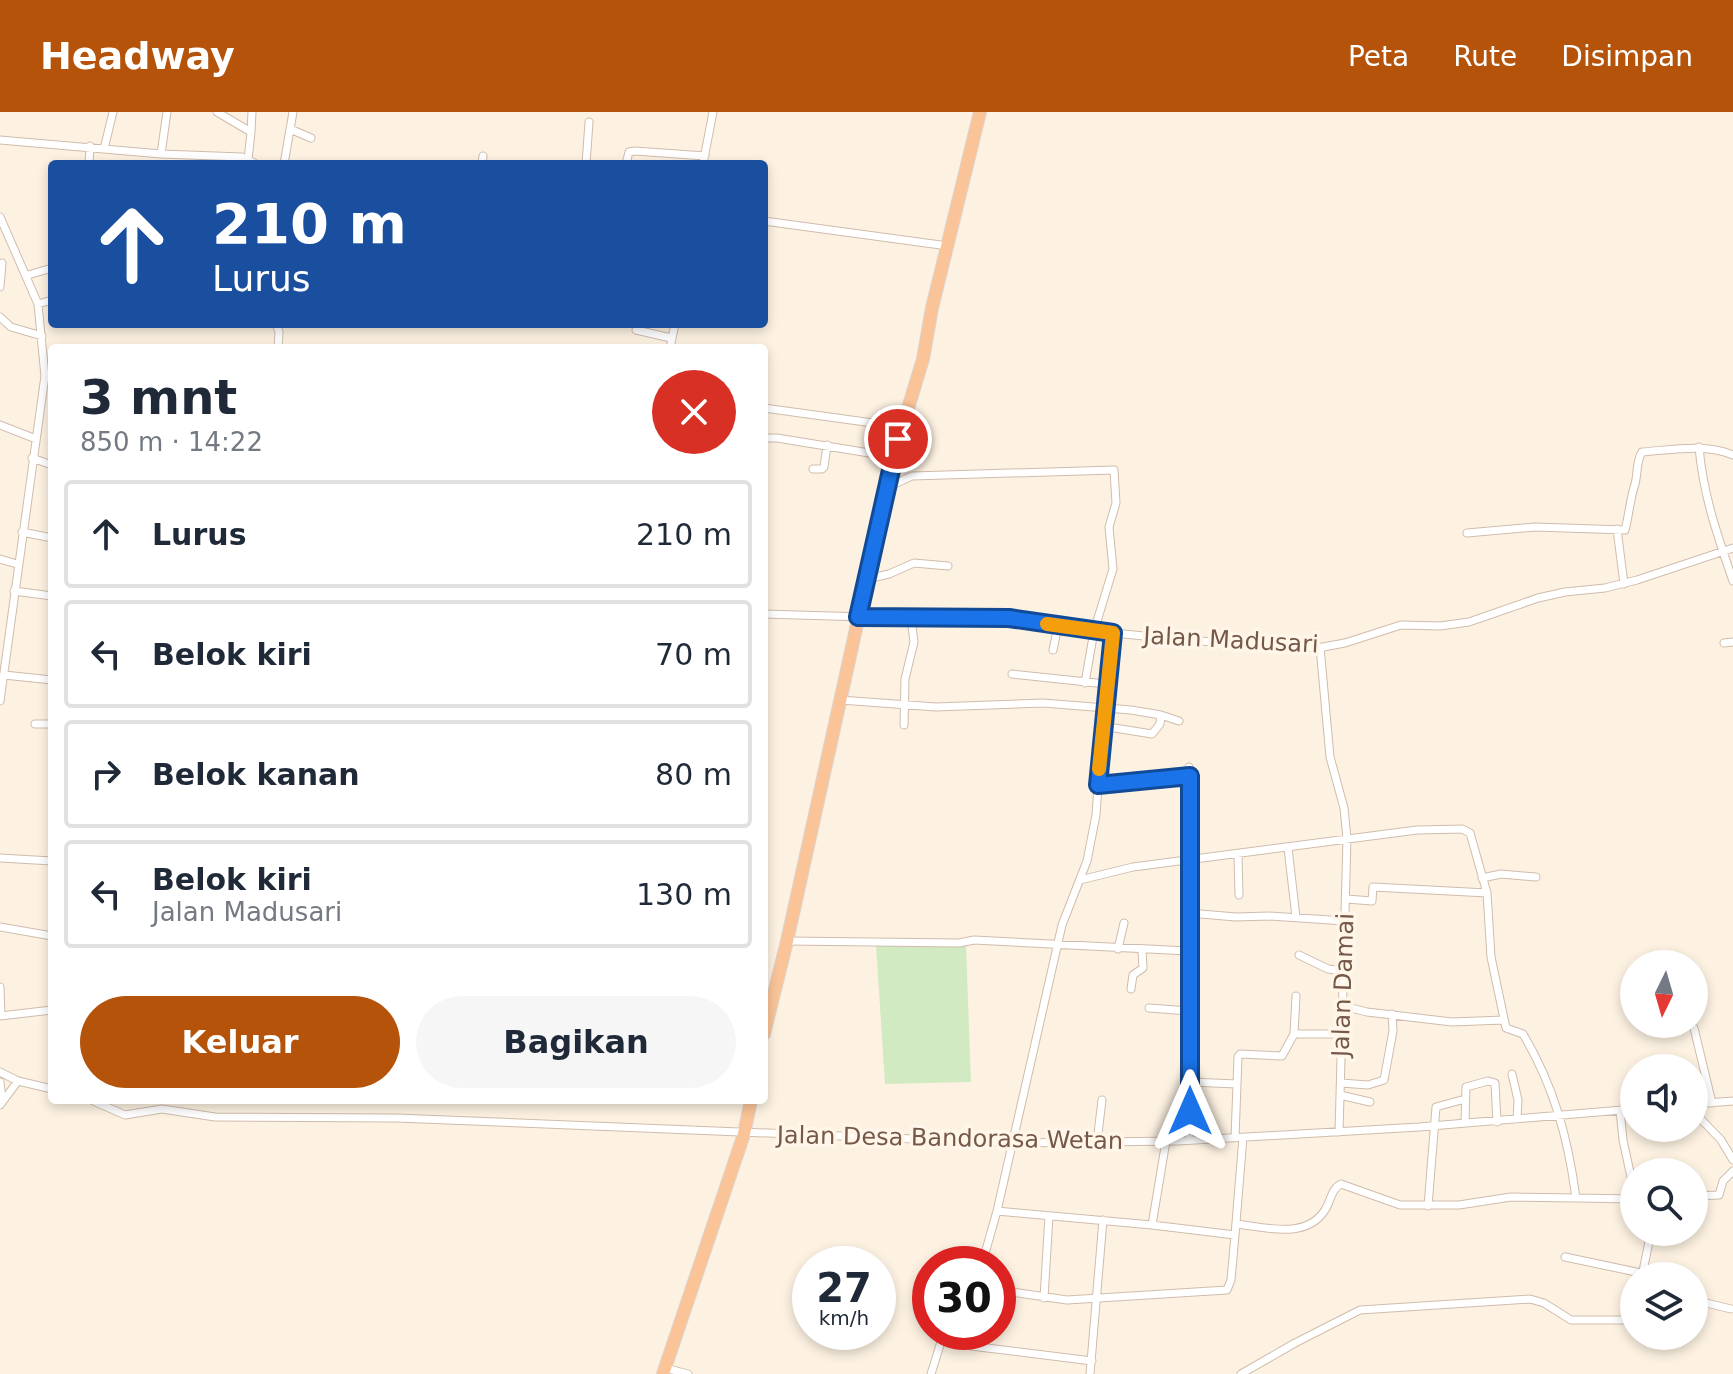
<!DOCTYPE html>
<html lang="id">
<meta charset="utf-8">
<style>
body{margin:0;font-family:"DejaVu Sans",sans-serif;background:#f6f6f7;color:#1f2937;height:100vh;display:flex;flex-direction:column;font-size:30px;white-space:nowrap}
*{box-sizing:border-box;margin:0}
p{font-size:26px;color:#747a83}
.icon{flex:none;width:44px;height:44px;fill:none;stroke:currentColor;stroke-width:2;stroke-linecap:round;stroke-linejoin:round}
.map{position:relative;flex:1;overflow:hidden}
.sheet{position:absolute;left:48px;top:232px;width:720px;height:760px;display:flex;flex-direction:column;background:#fff;border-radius:8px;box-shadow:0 4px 12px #0003}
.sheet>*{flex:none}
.banner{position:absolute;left:48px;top:48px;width:720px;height:168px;border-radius:8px;box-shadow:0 4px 12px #0003;background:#1a4fa0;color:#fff;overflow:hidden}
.needle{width:52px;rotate:185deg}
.controls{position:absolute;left:1620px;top:838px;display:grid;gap:16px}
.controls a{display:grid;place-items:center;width:88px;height:88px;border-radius:50%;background:#fff;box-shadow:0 4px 12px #0003;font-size:40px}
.speed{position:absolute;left:792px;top:1134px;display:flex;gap:16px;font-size:40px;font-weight:700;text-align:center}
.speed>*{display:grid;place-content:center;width:104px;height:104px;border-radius:50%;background:#fff;box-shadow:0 4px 12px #0003;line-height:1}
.speed small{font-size:20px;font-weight:400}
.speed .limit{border:12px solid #d22;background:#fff;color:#111}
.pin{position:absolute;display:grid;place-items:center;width:68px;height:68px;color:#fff;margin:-34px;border:4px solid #fff;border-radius:50%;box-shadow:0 2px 8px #0007}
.me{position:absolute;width:88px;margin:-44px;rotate:0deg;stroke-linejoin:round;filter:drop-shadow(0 0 6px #0008)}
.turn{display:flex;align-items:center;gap:28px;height:168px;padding:0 32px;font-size:36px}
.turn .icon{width:104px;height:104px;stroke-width:2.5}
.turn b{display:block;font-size:56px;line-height:68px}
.round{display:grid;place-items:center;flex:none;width:84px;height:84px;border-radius:42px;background:#f6f6f7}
.overview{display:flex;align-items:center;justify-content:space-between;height:136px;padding:0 32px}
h1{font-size:48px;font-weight:800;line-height:60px}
.cta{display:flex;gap:16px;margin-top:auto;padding:16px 32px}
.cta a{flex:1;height:92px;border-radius:48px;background:#b45309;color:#fff;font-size:32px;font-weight:800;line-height:92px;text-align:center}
.cta a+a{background:#f6f6f7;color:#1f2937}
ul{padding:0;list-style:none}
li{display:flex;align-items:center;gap:24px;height:108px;margin:0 16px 12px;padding:0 16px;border:4px solid #e0e1e3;border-radius:8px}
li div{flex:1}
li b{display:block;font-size:30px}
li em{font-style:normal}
header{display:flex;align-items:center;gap:48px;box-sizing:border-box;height:112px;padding:0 40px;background:#b45309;color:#fff}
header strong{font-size:38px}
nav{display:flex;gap:44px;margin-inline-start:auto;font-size:28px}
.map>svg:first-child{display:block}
</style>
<header>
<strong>Headway</strong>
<nav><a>Peta</a><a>Rute</a><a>Disimpan</a></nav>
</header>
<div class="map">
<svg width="1733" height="1262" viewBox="0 0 1733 1262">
<rect width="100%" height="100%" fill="#fdf2e2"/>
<path fill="#d1eac1" d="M876,833L966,834L971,970L885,972Z"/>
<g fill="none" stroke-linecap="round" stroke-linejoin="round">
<defs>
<path id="minor" d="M217,0L251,20L248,48
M290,17L311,26
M251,20L252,0
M0,28L161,42L242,45L256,52
M104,37L113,0
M161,42L167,0
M89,52L90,34
M284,52L293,0
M482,52L483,44
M586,52L589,10
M626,52L629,40L635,39L705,44
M703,52L713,0
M0,105L38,192L45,264L0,589
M764,109L948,134
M28,163L52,156
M0,175L2,151
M38,192L52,188
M0,205L11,215L42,224
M276,212L279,220L278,236
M636,218L671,226
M670,236L675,212
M764,296L902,315
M0,313L36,327
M764,326H777L894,345
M1699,335C1703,383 1718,425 1733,469
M32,346L52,353
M813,357H822L824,355L827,333
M888,375L912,364L1114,358L1116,391L1109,415L1113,457L1094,519L1085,571
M1617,417L1624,472
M22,420L52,426
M1467,421L1535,415L1625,418C1629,403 1630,387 1635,372C1638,361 1636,349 1642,340C1672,338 1704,331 1733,343
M0,447L17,452
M867,467L889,462L914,451L948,454
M14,479L52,484
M764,502L899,506H1009L1094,519L1174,527L1291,536L1323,535L1345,531L1401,513L1440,514L1469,510L1538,486L1565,480L1605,476L1637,468L1733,436
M1724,531L1733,530
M1320,535L1330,645L1344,696L1347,727L1339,1020
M1053,538L1058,514
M1012,562L1106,572
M4,563L52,568
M840,588L936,595L1043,591L1131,598L1161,603L1160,612L1152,622L1102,614
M1161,603L1179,609
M35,612H52
M904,613L905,567L914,530L911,506
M1189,655V1028
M1098,673L1190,664
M1288,736L1296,805
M1238,743L1239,783
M0,746L52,749
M1482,766L1501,762L1536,765
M1080,768L1133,755L1417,718L1462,717L1470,721L1487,781L1491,845L1506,916L1523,922C1554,974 1568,1026 1576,1086L1511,1085L1459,1093H1400L1341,1072C1331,1077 1331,1089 1325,1098C1306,1128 1265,1115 1236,1112
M1346,787L1372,789L1373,775L1487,781
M1189,801L1236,805L1269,804L1345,809
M0,815L52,824
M787,829L959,831L974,828L1188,839
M1118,837L1124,811
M1299,843L1328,857L1344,859
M0,875L1,904
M1131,877L1133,863L1143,856L1142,838
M1343,894L1367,900L1452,910L1504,908
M1149,896L1189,899
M0,904L52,898
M1694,916L1712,991
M1294,922H1342
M0,960L18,969L52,977
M1512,962L1518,988L1517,1007
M0,970L2,987
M1190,970L1237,972
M1341,971L1368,973L1384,968L1393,919L1392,902
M1340,983L1370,990
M91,988L125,1003L162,997L215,1005L397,1006L1012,1031L1178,1029L1419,1015L1634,997
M1694,992L1733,989
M0,993L18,969
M1620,998L1623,1028L1634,1079
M1694,1000L1721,1028L1733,1048
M1465,1011L1466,975L1488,969L1495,971L1497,1010
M1235,1026L1238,945L1240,942L1282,944L1294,922L1296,884
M1097,1030L1102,988
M1694,1084L1719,1083L1723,1069L1733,1059
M1576,1086L1634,1087
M1428,1094L1436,995L1465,987
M997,1099L1152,1113L1166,1029
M1152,1113L1235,1123L1243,1025
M1565,1145L1655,1164
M982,1152L997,1099L1062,813L1087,749L1096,703L1104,587L1113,521
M1642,1164L1651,1120
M998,1178L1067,1188L1227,1178L1231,1168L1235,1123
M1044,1186L1049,1104
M1694,1188L1731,1197
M966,1220L963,1231L971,1234L1092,1249
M942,1226L963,1231
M665,1256L688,1262
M931,1262L944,1220
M1090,1262L1103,1108
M1241,1262L1295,1231L1360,1198L1530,1187L1544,1191L1571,1208H1634"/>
<path id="trunk" d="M764,922L787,829L896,336L923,247L932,196L980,0
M663,1262L744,1022L751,988"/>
</defs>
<use href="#minor" stroke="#d0bcac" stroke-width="9"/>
<use href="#trunk" stroke="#dbd4cf" stroke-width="14"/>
<use href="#minor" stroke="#fff" stroke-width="7"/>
<use href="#trunk" stroke="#fac498" stroke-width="12"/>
</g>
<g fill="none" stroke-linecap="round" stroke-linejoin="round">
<defs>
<path id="route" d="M898,327L858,505L1009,506L1113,521L1098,673L1190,664V999"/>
</defs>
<use href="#route" stroke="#114b97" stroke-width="20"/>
<use href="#route" stroke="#1a73e8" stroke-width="14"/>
<path stroke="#f59e0b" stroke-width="14" d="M1047,512L1113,521L1099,657"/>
</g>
<g text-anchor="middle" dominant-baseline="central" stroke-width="7" stroke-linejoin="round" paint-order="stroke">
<g font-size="24" fill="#755848" stroke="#fff6e9">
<text transform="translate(1231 528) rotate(3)">Jalan Madusari</text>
<text transform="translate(1343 873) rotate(-88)">Jalan Damai</text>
<text transform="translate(950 1026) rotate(1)">Jalan Desa Bandorasa Wetan</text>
</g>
</g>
</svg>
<div class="controls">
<a><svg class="needle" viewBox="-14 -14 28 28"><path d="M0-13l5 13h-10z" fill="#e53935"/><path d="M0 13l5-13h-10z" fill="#747a83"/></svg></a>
<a><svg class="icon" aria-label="sound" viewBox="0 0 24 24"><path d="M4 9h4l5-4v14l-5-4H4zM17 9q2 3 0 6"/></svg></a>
<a><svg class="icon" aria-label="search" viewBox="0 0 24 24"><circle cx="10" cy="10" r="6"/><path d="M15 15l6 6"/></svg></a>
<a><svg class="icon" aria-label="layers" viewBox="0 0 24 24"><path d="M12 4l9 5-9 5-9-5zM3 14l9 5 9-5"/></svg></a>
</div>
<div class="speed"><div>27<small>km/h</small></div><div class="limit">30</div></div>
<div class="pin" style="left:898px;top:327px;background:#d93025"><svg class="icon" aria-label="arrive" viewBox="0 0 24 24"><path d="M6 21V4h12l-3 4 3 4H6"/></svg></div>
<svg class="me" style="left:1190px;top:999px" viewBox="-20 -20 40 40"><path d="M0-17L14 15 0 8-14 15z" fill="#1a73e8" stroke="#fff" stroke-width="4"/></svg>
<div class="banner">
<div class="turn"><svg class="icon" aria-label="ahead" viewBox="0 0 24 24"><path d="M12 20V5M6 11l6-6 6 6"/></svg><div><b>210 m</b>Lurus</div></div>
</div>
<section class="sheet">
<div class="overview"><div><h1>3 mnt</h1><p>850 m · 14:22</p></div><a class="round" style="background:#d93025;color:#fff"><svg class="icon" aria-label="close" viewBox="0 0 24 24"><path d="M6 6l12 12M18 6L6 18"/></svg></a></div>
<ul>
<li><svg class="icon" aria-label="ahead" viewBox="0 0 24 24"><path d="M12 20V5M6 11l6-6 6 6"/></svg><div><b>Lurus</b></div><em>210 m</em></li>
<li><svg class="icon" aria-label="left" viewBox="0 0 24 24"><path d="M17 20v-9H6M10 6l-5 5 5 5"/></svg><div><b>Belok kiri</b></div><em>70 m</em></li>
<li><svg class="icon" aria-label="right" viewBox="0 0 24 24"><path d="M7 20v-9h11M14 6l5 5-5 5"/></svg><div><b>Belok kanan</b></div><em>80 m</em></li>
<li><svg class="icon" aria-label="left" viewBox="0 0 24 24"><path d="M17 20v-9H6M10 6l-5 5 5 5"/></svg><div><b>Belok kiri</b><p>Jalan Madusari</p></div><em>130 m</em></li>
</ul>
<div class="cta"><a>Keluar</a><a>Bagikan</a></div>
</section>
</div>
